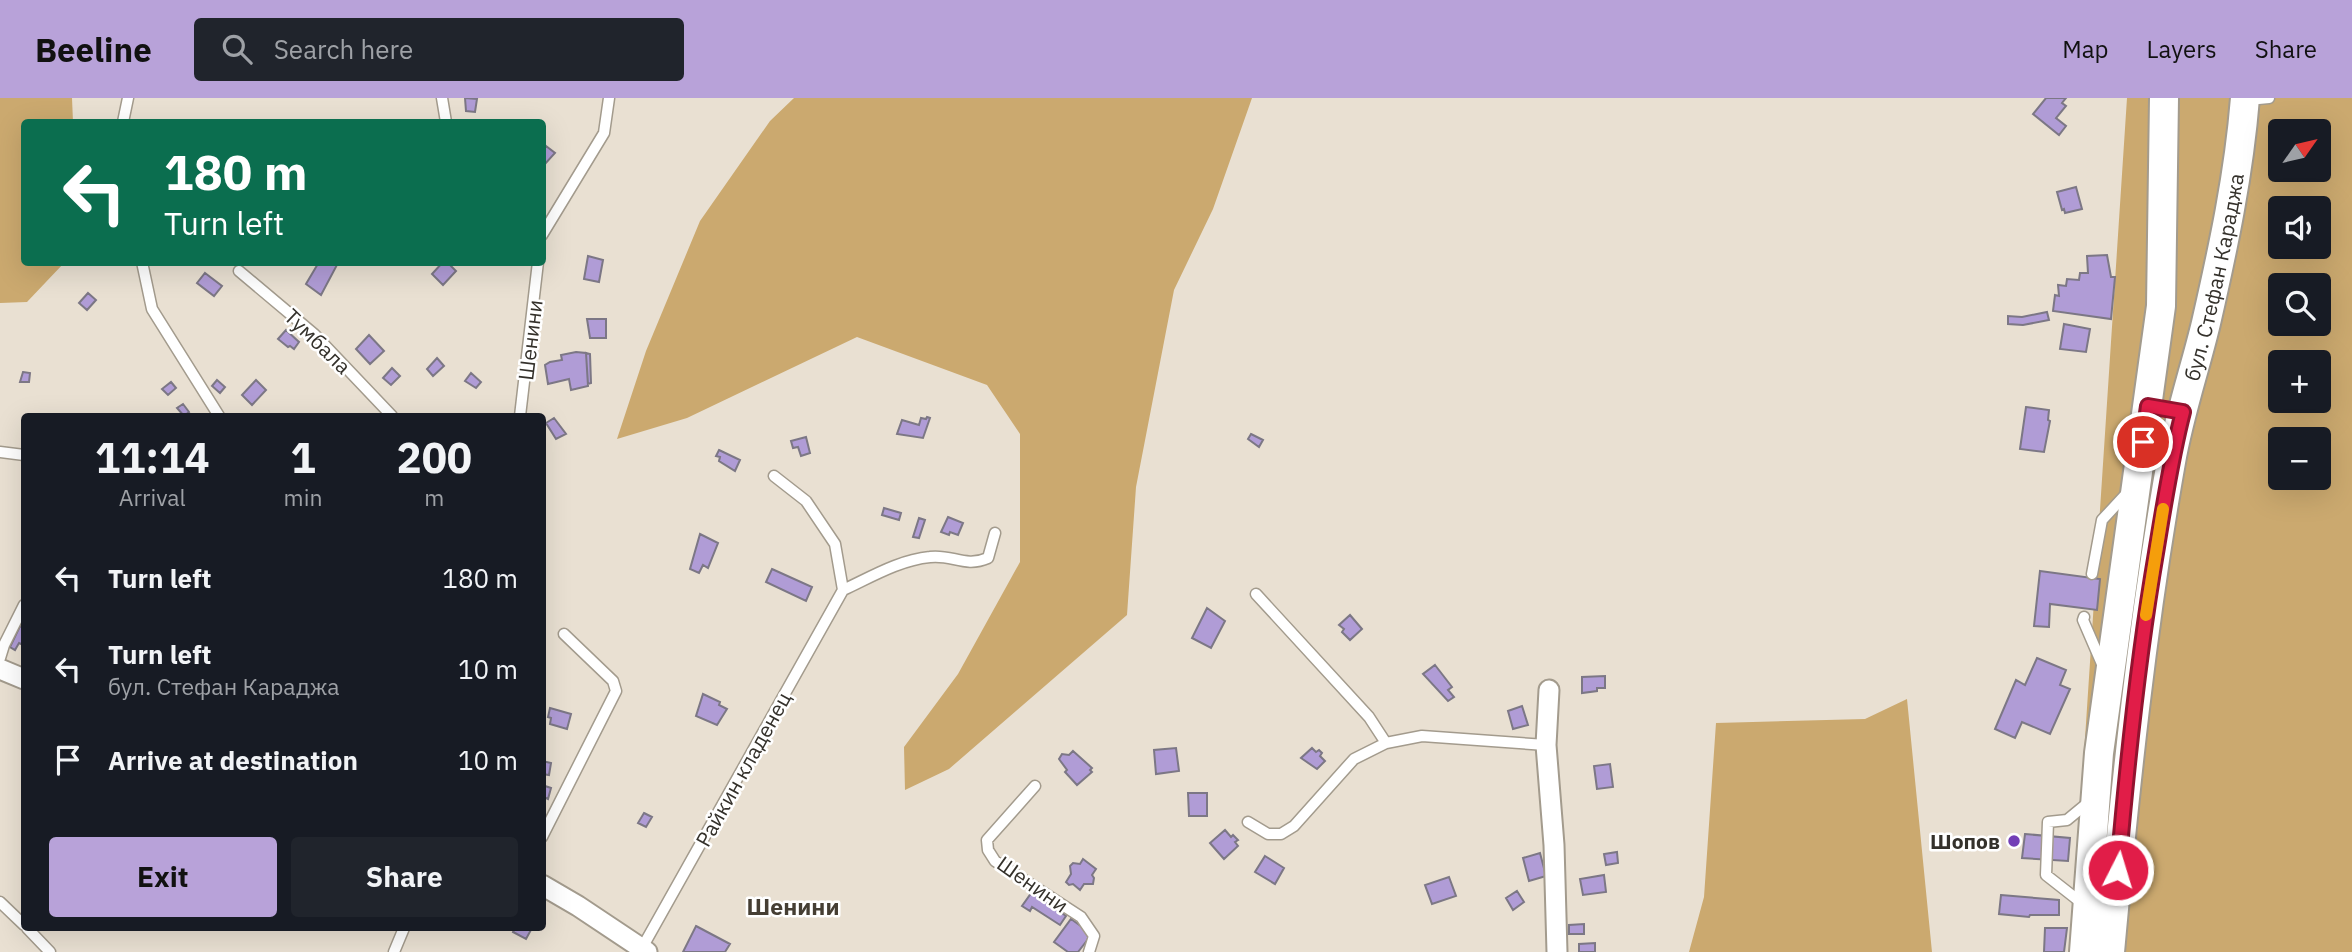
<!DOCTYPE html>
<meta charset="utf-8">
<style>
body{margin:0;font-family:"IBM Plex Sans",sans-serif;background:#20242c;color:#f1f3f6;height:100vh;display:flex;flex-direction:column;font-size:26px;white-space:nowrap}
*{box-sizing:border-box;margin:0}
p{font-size:23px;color:#9ea1a6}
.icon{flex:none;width:38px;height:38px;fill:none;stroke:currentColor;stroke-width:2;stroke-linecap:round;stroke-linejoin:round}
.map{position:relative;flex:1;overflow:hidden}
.sheet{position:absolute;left:21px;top:315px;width:525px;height:518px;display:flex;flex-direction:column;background:#171b24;border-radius:7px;box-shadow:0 7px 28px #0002}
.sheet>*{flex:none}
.guide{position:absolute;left:21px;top:21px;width:525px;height:147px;border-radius:7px;box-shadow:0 7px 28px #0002;background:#0b6e4f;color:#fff;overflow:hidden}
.needle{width:46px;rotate:56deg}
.buttons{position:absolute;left:2268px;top:21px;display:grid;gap:14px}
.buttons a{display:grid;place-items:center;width:63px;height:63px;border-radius:7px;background:#171b24;box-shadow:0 7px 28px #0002;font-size:35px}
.pin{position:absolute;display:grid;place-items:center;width:60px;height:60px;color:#fff;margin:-30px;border:4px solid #fff;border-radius:50%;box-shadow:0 2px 7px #0007}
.me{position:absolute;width:77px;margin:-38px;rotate:5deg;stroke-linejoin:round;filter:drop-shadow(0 0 5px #0008)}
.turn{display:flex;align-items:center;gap:24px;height:147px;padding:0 28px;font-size:32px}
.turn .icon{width:91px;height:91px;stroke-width:2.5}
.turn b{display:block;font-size:49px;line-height:60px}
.eta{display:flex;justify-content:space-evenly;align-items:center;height:119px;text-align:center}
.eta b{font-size:42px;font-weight:700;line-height:49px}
.primary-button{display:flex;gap:14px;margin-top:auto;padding:14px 28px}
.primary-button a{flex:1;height:80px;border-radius:7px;background:#b8a2d9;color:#111;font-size:28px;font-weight:700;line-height:80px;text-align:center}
.primary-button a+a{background:#20242c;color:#f1f3f6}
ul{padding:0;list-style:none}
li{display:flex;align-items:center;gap:21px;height:91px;padding:0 28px}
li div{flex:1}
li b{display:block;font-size:26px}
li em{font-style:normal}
header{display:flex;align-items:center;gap:42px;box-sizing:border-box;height:98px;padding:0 35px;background:#b8a2d9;color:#111}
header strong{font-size:33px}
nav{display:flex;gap:38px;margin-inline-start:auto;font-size:24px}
.search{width:490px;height:63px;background:#20242c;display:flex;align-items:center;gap:18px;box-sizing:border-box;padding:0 24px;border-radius:7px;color:#9ea1a6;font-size:26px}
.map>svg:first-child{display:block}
</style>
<header>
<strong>Beeline</strong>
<div class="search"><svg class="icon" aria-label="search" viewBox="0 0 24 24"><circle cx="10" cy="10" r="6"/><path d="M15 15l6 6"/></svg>Search here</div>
<nav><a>Map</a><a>Layers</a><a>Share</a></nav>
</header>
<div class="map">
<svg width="2352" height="854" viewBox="0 0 2352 854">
<rect width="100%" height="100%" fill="#e9e0d2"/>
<path fill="#cba96f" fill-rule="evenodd" d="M0,0H72L73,24H24V164L64,165L27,204L0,205Z
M794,0H1252L1213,111L1174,192L1136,389L1127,517L949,671L905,692L904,649L958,576L1020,464V336L987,287L857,239L687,320L617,341L646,253L700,123L770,23Z
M2127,0H2352V854H2071ZM2280,33H2319V72H2280ZM2280,110H2319V149H2280ZM2280,187H2319V226H2280ZM2280,264H2319V303H2280ZM2280,341H2319V380H2280Z
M1907,601L1932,854H1689L1704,799L1716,625L1865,621Z"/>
<path fill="#b09cd6" stroke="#7c7785" stroke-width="2" d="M465,0L477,1L475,14L466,13Z
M2046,0H2066L2062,5L2066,8L2056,20L2066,28L2059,37L2033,16Z
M546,48L555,55L545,66L542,64V53Z
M2076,89L2082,111L2065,115L2064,111L2062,112L2057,94Z
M2107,157L2111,179H2115L2111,221L2053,213L2055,197L2059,198L2058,187L2066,188L2067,181L2079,182L2080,175H2088L2087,158Z
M588,158L603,162L599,184L584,181Z
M319,164L338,165L321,197L306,186Z
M443,164H447L456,173L443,187L432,176Z
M205,175L222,188L214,198L197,185Z
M88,195L96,202L87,212L79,205Z
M2047,214L2049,222L2023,227L2008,226V218L2022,219Z
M587,221H606V240H590Z
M2064,226L2090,231L2086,254L2060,251Z
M286,232L299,244L294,251L290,248L288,249L278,241Z
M369,237L384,253L370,266L356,251Z
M576,254L586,255L588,288L571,292L569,281L548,286L545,267L550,264L562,262L561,257Z
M586,255L590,256L591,285L588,286Z
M437,260L444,268L433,278L427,271Z
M392,270L400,278L391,287L383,280Z
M23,274L30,275L29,284H20Z
M471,275L481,284L476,290L465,283Z
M217,282L225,289L220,295L212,288Z
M256,282L266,292L252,307L242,297Z
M171,284L176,290L168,297L162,291Z
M183,306L189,314L184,318L177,310Z
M2026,309L2049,312L2048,322L2050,323L2044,354L2020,351Z
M927,319L930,320L923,340L897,336L902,322L919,327L921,320L926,321Z
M554,320L566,336L556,341L546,325Z
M1251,336L1263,342L1259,349L1248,341Z
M806,339L810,355L801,358L798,349L793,350L791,343Z
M719,352L740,362L735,373L719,363L720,359L716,358Z
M884,410L901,415L899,422L882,417Z
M948,419L963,425L958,437L950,434L949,437L941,434Z
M919,420L925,422L919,440L913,439Z
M700,436L718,445L708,470L703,467L699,475L690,471Z
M772,471L812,489L806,503L766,484Z
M2040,473L2100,481L2097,512L2050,506L2049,529L2034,528Z
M1207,510L1225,523L1211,550L1192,540Z
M1350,517L1362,531L1350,542L1342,534L1344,531L1339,527Z
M20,528L24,530V543L21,546L19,545L15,552L10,549Z
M2037,560L2066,572L2060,587L2070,591L2050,636L2022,624L2015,640L1995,631L2016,582L2025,587Z
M1435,567L1452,589L1448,592L1454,599L1448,603L1423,576Z
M1605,578V590H1597V593L1582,595V579Z
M703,596L720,604L719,607L727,611L717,627L696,618Z
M1522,608L1528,627L1513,631L1508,613Z
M550,610L571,616L567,631L550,626L551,620L548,619Z
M1176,650L1179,673L1156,676L1154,652Z
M1312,650L1316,654L1319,652L1322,655L1320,658L1325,663L1317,671L1301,660Z
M1073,653L1092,670L1090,672L1092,674L1077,687L1065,674L1067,672L1059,661L1062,656L1069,657Z
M542,663L551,665L549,677L542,676Z
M1610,666L1613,689L1597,691L1594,668Z
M542,687L551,690L548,701L544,699L542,703Z
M1188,695H1207V718H1189Z
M644,715L652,719L646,729L638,725Z
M1225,732L1231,739L1233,737L1238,742L1235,744L1238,748L1224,761L1210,745Z
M2025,736L2070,740L2068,763L2022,760Z
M1617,754L1618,765L1606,767L1604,756Z
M1540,755L1546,778L1529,783L1523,760Z
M1265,758L1284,770L1275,786L1255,774Z
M1083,761L1096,771L1092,777L1094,780L1093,786H1084L1080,792L1073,786L1069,787L1066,784L1071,776L1070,768L1073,765L1080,766Z
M1604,777L1606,794L1583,797L1580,781Z
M1449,779L1456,798L1432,806L1425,787Z
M1517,793L1524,804L1513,812L1506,800Z
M1032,794L1066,818L1060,827L1032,809L1030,813L1022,808Z
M2001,797L2059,802V817H2030L2029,819L1999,816Z
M1071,821L1092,836L1078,854H1068L1054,844Z
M1584,826V836H1569V827Z
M696,828L730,846L725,854H683Z
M515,830H532L526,841L513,834Z
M2045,830H2067L2064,854H2044Z
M1595,845V854H1579V846Z"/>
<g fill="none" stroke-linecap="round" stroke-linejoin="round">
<defs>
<path id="service" d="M442,0L446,24
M2248,2L2269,0
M123,24L128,0
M542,137L604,35L609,0
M142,164L152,211L219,318
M239,173L314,236L392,318
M520,318L538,164
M0,354L24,357
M774,378L806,403L835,446L843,492
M2092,476L2102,422L2128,394
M843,492C871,479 899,462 930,459C952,456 965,470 988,460L995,435
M1256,496L1369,619L1386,645
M2084,519L2083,522L2102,566
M0,560L4,547L24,507
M1035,688L987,742L988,752L995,763L1081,819L1094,838L1089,854
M1248,724L1268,736H1281L1294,728L1354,661L1386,645L1422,638L1546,647
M542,739L616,593L613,583L564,536
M0,804L24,827
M2083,806L2046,777L2048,724L2067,722L2090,703
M27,830L50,854
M642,850L843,492
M394,854L404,830"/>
<path id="minor" d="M0,571L24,581
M1549,592L1546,647L1554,747L1557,854
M542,787L578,808L647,854"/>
<g id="secondary">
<path d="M2084,854L2099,655L2161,208L2164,0"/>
<path id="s1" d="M2110,854C2125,689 2142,527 2171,364C2179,317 2195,271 2206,225C2223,151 2239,76 2245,0"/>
</g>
</defs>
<use href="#service" stroke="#a39b8d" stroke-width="13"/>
<use href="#minor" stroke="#a39b8d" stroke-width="23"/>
<use href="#secondary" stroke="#a39b8d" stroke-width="32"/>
<use href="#service" stroke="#fff" stroke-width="10"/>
<use href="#minor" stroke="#fff" stroke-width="19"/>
<use href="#secondary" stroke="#fff" stroke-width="28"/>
</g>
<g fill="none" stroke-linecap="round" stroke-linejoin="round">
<defs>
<path id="route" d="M2118,772C2127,666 2138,560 2156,455C2164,407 2171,360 2183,314L2148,308L2143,344"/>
</defs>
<use href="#route" stroke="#92132f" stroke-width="18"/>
<use href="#route" stroke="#e11d48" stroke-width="12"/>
<path stroke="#f59e0b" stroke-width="12" d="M2146,517L2163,411"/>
</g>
<circle fill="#733fb6" stroke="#fff" stroke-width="2.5" cx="2014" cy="743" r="7"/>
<g text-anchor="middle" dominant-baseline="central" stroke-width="5" stroke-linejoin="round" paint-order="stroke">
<g font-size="21" fill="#34312b" stroke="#fff">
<text stroke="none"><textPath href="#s1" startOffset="684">бул. Стефан Караджа</textPath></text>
<text transform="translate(530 242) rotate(-83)">Шенини</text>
<text transform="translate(318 243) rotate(44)">Тумбала</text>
<text transform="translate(743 671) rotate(-61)">Райкин кладенец</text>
<text transform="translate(1033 786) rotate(35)">Шенини</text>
</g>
<g font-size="21" font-weight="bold" fill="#34312b" stroke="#fff" text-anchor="end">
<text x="2000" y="743">Шопов</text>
</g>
<g font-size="23" font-weight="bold" fill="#453e33" stroke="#fff">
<text x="793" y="808">Шенини</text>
</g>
</g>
</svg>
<div class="buttons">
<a><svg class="needle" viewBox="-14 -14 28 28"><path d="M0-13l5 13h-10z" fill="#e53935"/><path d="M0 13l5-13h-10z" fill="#9ea1a6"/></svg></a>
<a><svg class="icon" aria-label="sound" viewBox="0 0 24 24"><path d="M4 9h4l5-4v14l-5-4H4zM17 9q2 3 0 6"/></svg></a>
<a><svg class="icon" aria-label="search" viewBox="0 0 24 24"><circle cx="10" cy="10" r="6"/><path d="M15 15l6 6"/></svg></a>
<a>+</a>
<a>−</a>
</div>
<div class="pin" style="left:2143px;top:344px;background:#d93025"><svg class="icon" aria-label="arrive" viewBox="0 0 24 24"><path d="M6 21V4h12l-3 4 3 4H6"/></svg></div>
<svg class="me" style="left:2118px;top:772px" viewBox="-20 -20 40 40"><circle r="17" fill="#e11d48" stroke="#fff" stroke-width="3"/><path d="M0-11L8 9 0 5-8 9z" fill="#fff"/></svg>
<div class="guide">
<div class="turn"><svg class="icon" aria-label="left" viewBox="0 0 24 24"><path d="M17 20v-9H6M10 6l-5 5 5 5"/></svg><div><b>180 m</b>Turn left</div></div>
</div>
<section class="sheet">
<div class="eta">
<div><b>11:14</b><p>Arrival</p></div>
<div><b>1</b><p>min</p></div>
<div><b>200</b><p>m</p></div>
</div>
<ul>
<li><svg class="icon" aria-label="left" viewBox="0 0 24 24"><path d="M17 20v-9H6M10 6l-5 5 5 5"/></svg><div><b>Turn left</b></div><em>180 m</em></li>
<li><svg class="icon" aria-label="left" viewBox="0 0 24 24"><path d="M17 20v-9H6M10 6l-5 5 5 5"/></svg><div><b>Turn left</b><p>бул. Стефан Караджа</p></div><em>10 m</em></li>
<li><svg class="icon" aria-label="arrive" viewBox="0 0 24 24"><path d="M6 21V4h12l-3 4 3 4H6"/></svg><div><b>Arrive at destination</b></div><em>10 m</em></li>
</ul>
<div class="primary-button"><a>Exit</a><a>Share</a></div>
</section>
</div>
